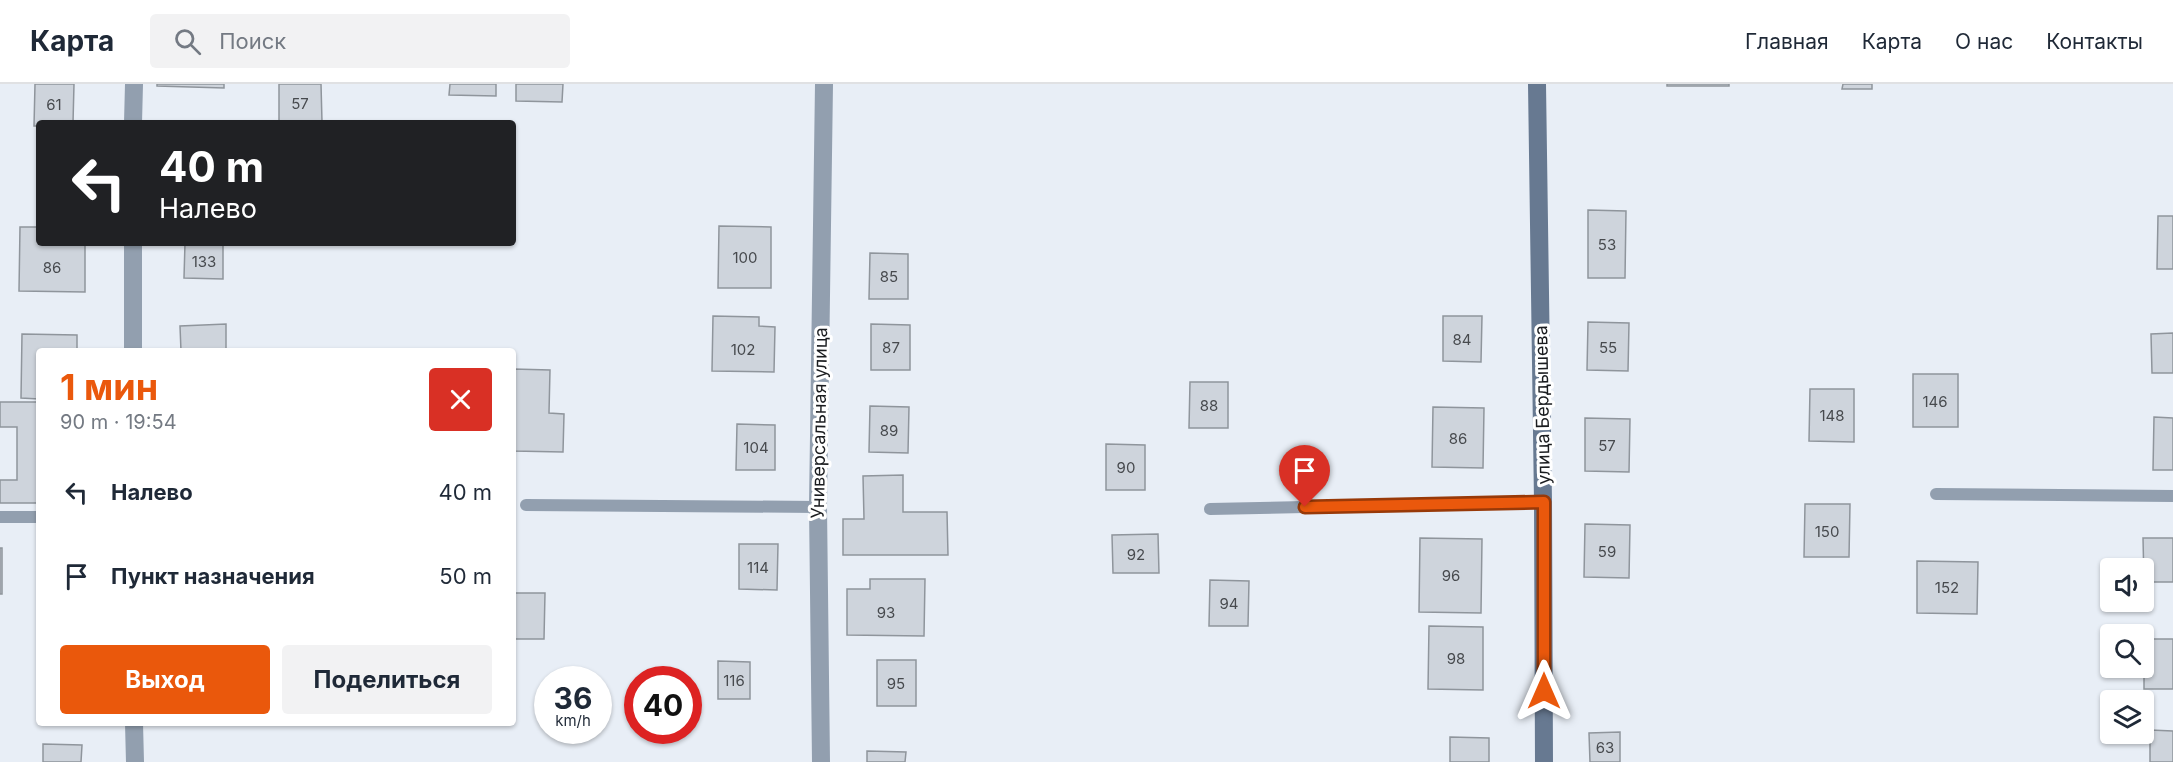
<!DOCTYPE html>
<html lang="ru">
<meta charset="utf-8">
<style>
body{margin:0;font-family:Inter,sans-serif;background:#f2f2f3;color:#1f2937;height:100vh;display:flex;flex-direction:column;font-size:22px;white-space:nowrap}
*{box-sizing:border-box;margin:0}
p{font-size:20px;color:#747a83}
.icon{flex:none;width:33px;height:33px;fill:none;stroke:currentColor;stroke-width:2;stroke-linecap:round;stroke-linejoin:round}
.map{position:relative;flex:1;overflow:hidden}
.side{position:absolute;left:36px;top:264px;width:480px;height:378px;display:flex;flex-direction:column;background:#fff;border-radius:6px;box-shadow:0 2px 4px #0004}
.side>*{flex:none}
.hud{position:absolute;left:36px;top:36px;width:480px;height:126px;border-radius:6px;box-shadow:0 2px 4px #0004;background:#202124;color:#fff;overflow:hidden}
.controls{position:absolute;left:2100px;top:474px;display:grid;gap:12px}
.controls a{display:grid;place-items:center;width:54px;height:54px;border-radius:6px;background:#fff;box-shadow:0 2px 4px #0004;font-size:30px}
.speed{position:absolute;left:534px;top:582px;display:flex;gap:12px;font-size:30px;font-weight:700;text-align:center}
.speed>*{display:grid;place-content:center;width:78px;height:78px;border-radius:50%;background:#fff;box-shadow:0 2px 4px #0004;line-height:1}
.speed small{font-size:15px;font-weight:400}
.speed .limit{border:9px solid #d22;background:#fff;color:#111}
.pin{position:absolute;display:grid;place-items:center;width:51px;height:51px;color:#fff;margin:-62px -26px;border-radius:50% 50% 50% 0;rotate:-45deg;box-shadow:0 0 6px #0007}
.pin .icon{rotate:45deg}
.me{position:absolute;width:66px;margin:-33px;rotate:0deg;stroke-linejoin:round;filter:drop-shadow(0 0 4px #0008)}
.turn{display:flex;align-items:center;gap:21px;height:126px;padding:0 24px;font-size:27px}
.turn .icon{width:78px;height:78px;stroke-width:2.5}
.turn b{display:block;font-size:42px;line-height:51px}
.round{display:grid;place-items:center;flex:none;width:63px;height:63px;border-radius:6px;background:#f2f2f3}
.overview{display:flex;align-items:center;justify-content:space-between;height:102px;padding:0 24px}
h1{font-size:36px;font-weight:700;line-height:45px;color:#ea580c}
.primary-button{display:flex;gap:12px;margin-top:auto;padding:12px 24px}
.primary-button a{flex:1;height:69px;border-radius:6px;background:#ea580c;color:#fff;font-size:24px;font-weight:700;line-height:69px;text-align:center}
.primary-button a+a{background:#f2f2f3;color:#1f2937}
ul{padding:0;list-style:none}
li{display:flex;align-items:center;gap:18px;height:84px;padding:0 24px}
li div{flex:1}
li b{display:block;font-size:22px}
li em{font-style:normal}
header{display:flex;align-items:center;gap:36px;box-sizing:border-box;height:84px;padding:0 30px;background:#fff;border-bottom:2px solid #e0e1e3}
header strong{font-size:28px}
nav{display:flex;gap:33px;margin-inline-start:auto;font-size:21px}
.search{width:420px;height:54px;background:#f2f2f3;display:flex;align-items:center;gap:15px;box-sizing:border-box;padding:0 21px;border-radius:6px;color:#747a83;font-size:22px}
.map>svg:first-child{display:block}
</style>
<header>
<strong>Карта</strong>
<div class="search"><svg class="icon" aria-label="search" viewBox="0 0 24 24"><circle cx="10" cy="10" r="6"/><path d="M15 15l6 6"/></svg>Поиск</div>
<nav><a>Главная</a><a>Карта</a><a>О нас</a><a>Контакты</a></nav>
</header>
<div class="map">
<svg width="2173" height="678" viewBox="0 0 2173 678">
<rect width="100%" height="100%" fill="#e8eef6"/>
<path fill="#ced4dc" stroke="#8f959c" stroke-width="1.5" d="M35,0H74L73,39H39V42H34Z
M157,0H224V4L157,2Z
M279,0H321L322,38H279Z
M450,0H496V12L449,11Z
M516,0H563L562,18L516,17Z
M1667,0H1729V2H1667Z
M1843,0H1872V5H1842Z
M1588,126L1626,127L1625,194H1588Z
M2158,132H2173V185H2157Z
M719,142L771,143V204H718Z
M20,143H39V159H85V208L19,207Z
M185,159H223V195L184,194Z
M870,169L908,170V215H869Z
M713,232L759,233V242L775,243L774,288L712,287Z
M1443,232H1482L1481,278L1443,277Z
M1588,238L1629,239L1628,287L1587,286Z
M226,240V267H181L180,242Z
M871,240L910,241V286H871Z
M2173,249V289H2152L2151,250Z
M22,250L77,251V267H39V315L21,314Z
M513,285L550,286L549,329L564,330L563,368L513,367Z
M1913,290H1958V343H1913Z
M1190,298H1228V344H1189Z
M1810,305H1854V358L1809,357Z
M0,318H39V419H0V396H17V343H0Z
M870,322L909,323L908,369L869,368Z
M1433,323L1484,324L1483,384L1432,383Z
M2154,333L2173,334V386H2153Z
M1585,334L1630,335L1629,388L1585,387Z
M737,340L775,341V386H736Z
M1106,360L1145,361V406H1106Z
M903,391V428H947L948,471H843V435H864L863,392Z
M1805,420H1850L1849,473H1804Z
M1585,440L1630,441L1629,494L1584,493Z
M1158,450L1159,489H1113L1112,451Z
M1420,454L1482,455L1481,529L1419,528Z
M2143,454H2173V498H2144Z
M739,460H778L777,506L739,505Z
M0,464H2V510H0Z
M1917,477L1978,478L1977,530L1917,529Z
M870,495H925L924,552L847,551V505H870Z
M1210,496L1249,497L1248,542H1209Z
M513,509H545L544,555H513Z
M1429,542L1483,543V606L1428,605Z
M2144,555H2173V605H2144Z
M877,576H916V622H877Z
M718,577L750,578V615H718Z
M2150,646L2173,647V678H2150Z
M1620,648V678H1590L1589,649Z
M1450,653L1489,654V678H1450Z
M43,660L82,661L81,678H43Z
M867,667L906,668L905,678H867Z"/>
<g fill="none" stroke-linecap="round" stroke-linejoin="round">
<path stroke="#929faf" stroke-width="12" d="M1936,410L2173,412
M526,421L818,423
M1210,425L1543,418
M0,433H39"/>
<path stroke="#929faf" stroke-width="18" d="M133,39L134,0
M133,267V159
M134,639L135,678
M821,678L818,423L824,0"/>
<path stroke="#677991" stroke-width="18" d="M1537,0L1543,418L1544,678"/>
</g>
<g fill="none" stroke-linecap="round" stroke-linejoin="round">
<defs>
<path id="route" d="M1305,423L1544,418V607"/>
</defs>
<use href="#route" stroke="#983908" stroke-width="15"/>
<use href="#route" stroke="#ea580c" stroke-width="10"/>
</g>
<g text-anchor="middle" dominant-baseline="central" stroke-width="6" stroke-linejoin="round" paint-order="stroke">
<g font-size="15" fill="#474a4e">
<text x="300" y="19">57</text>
<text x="54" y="20">61</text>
<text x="1607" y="160">53</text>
<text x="745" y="173">100</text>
<text x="204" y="177">133</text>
<text x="52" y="183">86</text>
<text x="889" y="192">85</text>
<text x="1462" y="255">84</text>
<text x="891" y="263">87</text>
<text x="1608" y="263">55</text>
<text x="743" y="265">102</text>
<text x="1935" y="317">146</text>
<text x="1209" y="321">88</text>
<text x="1832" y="331">148</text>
<text x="889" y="346">89</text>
<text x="1458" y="354">86</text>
<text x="1607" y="361">57</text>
<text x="756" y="363">104</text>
<text x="1126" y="383">90</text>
<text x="1827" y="447">150</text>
<text x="1607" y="467">59</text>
<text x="1136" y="470">92</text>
<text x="758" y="483">114</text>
<text x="1451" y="491">96</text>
<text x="1947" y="503">152</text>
<text x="1229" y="519">94</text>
<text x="886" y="528">93</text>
<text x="1456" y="574">98</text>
<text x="734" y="596">116</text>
<text x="896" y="599">95</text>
<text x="1605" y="663">63</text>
</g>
<g font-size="18" fill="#1a1c1f" stroke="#fff">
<text transform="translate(1542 321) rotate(-91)">улица Бердышева</text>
<text transform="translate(819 339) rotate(-89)">Универсальная улица</text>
</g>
</g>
</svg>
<div class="controls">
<a><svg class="icon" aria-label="sound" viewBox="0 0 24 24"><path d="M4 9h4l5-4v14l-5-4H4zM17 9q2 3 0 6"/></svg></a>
<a><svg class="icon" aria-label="search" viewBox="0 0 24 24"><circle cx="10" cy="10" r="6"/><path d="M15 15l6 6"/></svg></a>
<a><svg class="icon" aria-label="layers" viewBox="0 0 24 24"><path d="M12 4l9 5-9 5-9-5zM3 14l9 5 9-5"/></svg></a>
</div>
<div class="speed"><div>36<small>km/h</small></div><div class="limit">40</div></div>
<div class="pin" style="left:1305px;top:423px;background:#d93025"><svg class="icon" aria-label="arrive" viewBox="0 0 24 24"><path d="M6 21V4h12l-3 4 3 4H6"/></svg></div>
<svg class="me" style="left:1544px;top:607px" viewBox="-20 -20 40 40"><path d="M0-17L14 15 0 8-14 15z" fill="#ea580c" stroke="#fff" stroke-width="4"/></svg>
<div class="hud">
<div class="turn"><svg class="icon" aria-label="left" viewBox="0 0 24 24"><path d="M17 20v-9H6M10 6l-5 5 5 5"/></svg><div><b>40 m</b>Налево</div></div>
</div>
<section class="side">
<div class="overview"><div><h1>1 мин</h1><p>90 m · 19:54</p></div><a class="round" style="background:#d93025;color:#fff"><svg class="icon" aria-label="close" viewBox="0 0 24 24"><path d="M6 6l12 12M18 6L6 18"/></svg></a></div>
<ul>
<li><svg class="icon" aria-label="left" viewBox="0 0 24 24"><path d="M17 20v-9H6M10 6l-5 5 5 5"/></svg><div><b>Налево</b></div><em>40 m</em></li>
<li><svg class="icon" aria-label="arrive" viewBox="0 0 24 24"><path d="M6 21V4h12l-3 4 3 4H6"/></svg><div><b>Пункт назначения</b></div><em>50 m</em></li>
</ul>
<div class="primary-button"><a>Выход</a><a>Поделиться</a></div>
</section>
</div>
